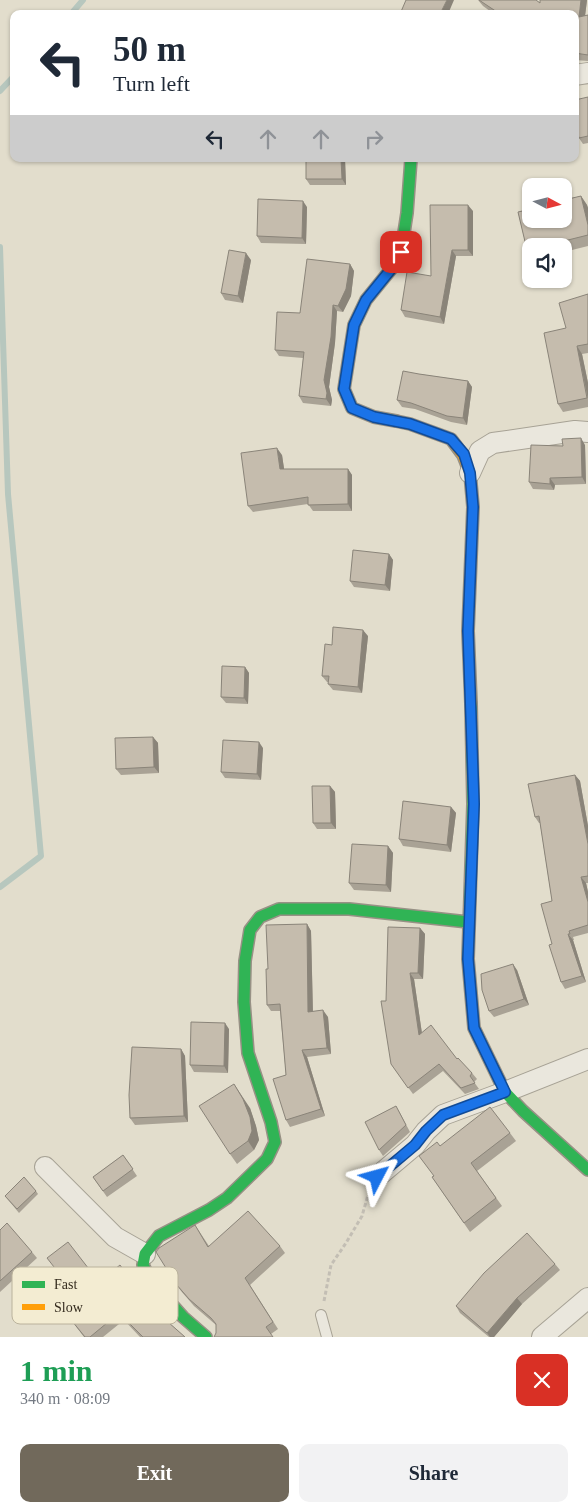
<!DOCTYPE html>
<meta charset="utf-8">
<style>
body{margin:0;font-family:Georgia,serif;background:#f2f2f3;color:#1f2937;height:100vh;display:flex;flex-direction:column;font-size:19px;white-space:nowrap}
*{box-sizing:border-box;margin:0}
p{font-size:16px;color:#747a83}
.icon{flex:none;width:28px;height:28px;fill:none;stroke:currentColor;stroke-width:2;stroke-linecap:round;stroke-linejoin:round}
.map{position:relative;height:1337px;overflow:hidden}
.sheet{display:flex;flex-direction:column;background:#fff;flex:1}
.sheet>*{flex:none}
.hud{position:absolute;left:10px;top:10px;width:569px;height:152px;border-radius:10px;box-shadow:0 1px 4px #0004;background:#fff;color:#1f2937;overflow:hidden}
.needle{width:32px;rotate:97deg}
.tools{position:absolute;left:522px;top:178px;display:grid;gap:10px}
.tools a{display:grid;place-items:center;width:50px;height:50px;border-radius:10px;background:#fff;box-shadow:0 1px 4px #0004;font-size:25px}
.pin{position:absolute;display:grid;place-items:center;width:42px;height:42px;color:#fff;margin:-21px;border-radius:10px;box-shadow:0 2px 8px #0006}
.me{position:absolute;width:55px;margin:-28px;rotate:51deg;stroke-linejoin:round;filter:drop-shadow(0 0 4px #0008)}
.turn{display:flex;align-items:center;gap:18px;height:105px;padding:0 20px;font-size:22px}
.turn .icon{width:65px;height:65px;stroke-width:2.5}
.turn b{display:block;font-size:35px;line-height:42px}
.lanes{display:flex;align-items:center;height:48px;padding:0 20px;background:#0003;justify-content:center;gap:25px;direction:ltr}
.lanes .off{opacity:.35}
.round{display:grid;place-items:center;flex:none;width:52px;height:52px;border-radius:10px;background:#f2f2f3}
.summary{display:flex;align-items:center;justify-content:space-between;height:85px;padding:0 20px}
h1{font-size:30px;font-weight:800;line-height:38px;color:#1e9e55}
.button{display:flex;gap:10px;margin-top:auto;padding:10px 20px}
.button a{flex:1;height:58px;border-radius:10px;background:#71695b;color:#fff;font-size:20px;font-weight:800;line-height:58px;text-align:center}
.button a+a{background:#f2f2f3;color:#1f2937}
.map>svg:first-child{display:block}
</style>
<div class="map">
<svg width="588" height="1337" viewBox="0 0 588 1337">
<rect width="100%" height="100%" fill="#e2ddcc"/>
<g fill="none" stroke-linecap="round" stroke-linejoin="round">
<path stroke="#b7c7be" stroke-width="6" d="M71,14L83,0
M0,91L14,76
M0,247L8,494L41,856L0,887"/>
<defs>
<path id="lane" d="M321,1315L327,1337"/>
<path id="street" d="M575,75L588,73
M470,473L480,451L493,443L575,431L588,432
M45,1167L115,1237L145,1254
M377,1177L415,1145L426,1131L443,1115L505,1092L588,1059
M542,1337L588,1298"/>
<path id="fast" d="M396,421L374,417L352,408L344,389L354,325L366,300L392,268L401,252L407,213L411,159
M471,704L473,804L468,959L474,1028L505,1092L523,1111L588,1170
M206,1337L183,1317L151,1281L143,1265L145,1254L159,1236L209,1210L227,1198L267,1159L275,1142L271,1122L248,1053L244,1002L245,961L250,930L260,917L279,909H349L468,922"/>
<path id="slow" d="M396,421L410,424L451,439L463,455L470,473L473,507L468,631L471,704"/>
</defs>
<use href="#lane" stroke="#a7a295" stroke-width="12"/>
<use href="#street" stroke="#a7a295" stroke-width="22"/>
<use href="#fast" stroke="#979185" stroke-width="14"/>
<use href="#slow" stroke="#979185" stroke-width="14"/>
<path stroke="#c3beb4" stroke-width="3" stroke-dasharray="4 2.5" stroke-linecap="butt" d="M324,1301L331,1265L346,1243L362,1216L368,1195"/>
<use href="#lane" stroke="#eae7dd" stroke-width="10"/>
<use href="#street" stroke="#eae7dd" stroke-width="20"/>
<use href="#fast" stroke="#30b455" stroke-width="11"/>
<use href="#slow" stroke="#ff9f0a" stroke-width="11"/>
</g>
<path fill="#a9a295" d="M478,0H536L540,3V0H587L585,16L588,15V61L575,60V14H494L483,6Z
M588,97V143L583,144L579,138Z
M306,159H345L346,185H310L306,179Z
M581,196L587,205L588,208V246L564,252V246H531V256L527,250L518,212L531,209V219H564V200Z
M307,207L306,244L261,243L257,236Z
M473,211V256H456L444,324L405,317L401,310L431,276Z
M251,260L243,303L225,300L221,293Z
M350,264L354,271L351,296L343,312L337,311L335,343L329,387L332,400L331,406L303,403L299,396L303,358L279,356L275,350L300,313Z
M588,294V353L582,354L588,383V407L563,412L558,404L566,328Z
M419,374L468,381L472,387L467,425L451,422L415,409L402,407L397,400Z
M585,445L586,484L555,485L554,490L533,489L529,482L563,446Z
M282,455L284,469H348L352,475V511H313L308,504L253,512L248,506Z
M389,554L393,560L390,591L354,587L350,581Z
M368,636L362,693L333,690L328,684V682H327L322,676L332,645Z
M245,667L249,673L248,704L226,703L221,697Z
M153,737L158,743L159,773L121,775L116,769Z
M263,748L261,780L225,778L221,772Z
M575,775L580,781L588,826V883H586L588,892V933L573,937L574,940H573L586,982L565,989L561,982L552,944V901L540,823H539L535,817Z
M330,786L335,792L336,829H317L313,823Z
M451,807L456,813L451,852L403,846L399,839Z
M388,846L393,853L391,892L354,890L349,883Z
M307,924L311,931L313,1011L328,1017L331,1054L307,1057L325,1116L290,1127L286,1120V1075L280,1011H271L267,1005L268,969Z
M420,928L425,934L423,979H414L422,1033L457,1059L472,1073L477,1079L474,1082L479,1089L465,1094L443,1071L413,1094L391,1064L386,1001Z
M517,970L529,1005L494,1017L489,1011Z
M229,1029L228,1073L194,1072L190,1065Z
M181,1049L185,1056L188,1122L135,1125L130,1118Z
M396,1106L400,1113L410,1132L383,1156L379,1150Z
M250,1108L256,1126L259,1140L254,1150L237,1164L230,1154Z
M510,1133L516,1141L477,1171L502,1206L470,1232L432,1177L434,1176L440,1146Z
M123,1155L137,1176L107,1197L93,1177Z
M36,1191L38,1194L19,1213L5,1196Z
M195,1225L209,1246H280L285,1253L250,1285L278,1329L271,1334L216,1333V1325L194,1306L181,1291L176,1284Z
M0,1230L32,1252L37,1258L0,1292Z
M555,1264L560,1270L522,1304L494,1337H489L460,1313L456,1306Z
M99,1282L134,1284L168,1322L185,1337H140L124,1320L103,1337H84L64,1311Z"/>
<path fill="#8a8479" d="M447,0H454L448,14H440Z
M581,0H587L584,24L579,17Z
M341,159H345L346,185L342,179Z
M581,196L587,205L588,208V225Z
M303,201L307,207L306,244L302,238Z
M468,205L473,211V256L468,250Z
M452,250L456,256L444,324L440,317Z
M246,253L251,260L243,303L238,296Z
M350,264L354,271L351,296L343,312L338,306Z
M333,305L337,311L335,343L329,387L332,400L331,406L326,399L324,380Z
M577,346L582,354L588,383V399Z
M468,381L472,387L467,425L463,418Z
M581,438L585,445L586,484L582,477Z
M277,448L282,455L285,475L280,469Z
M348,469L352,475V511L348,504Z
M550,478L555,485L554,490L550,484Z
M389,554L393,560L390,591L385,585Z
M363,630L368,636L362,693L358,687Z
M245,667L249,673L248,704L244,698Z
M153,737L158,743L159,773L154,767Z
M259,742L263,748L261,780L257,774Z
M575,775L580,781L588,826V844Z
M330,786L335,792L336,829L331,823Z
M451,807L456,813L451,852L447,845Z
M388,846L393,853L391,892L386,885Z
M581,877L586,883L588,892V902Z
M307,924L311,931L313,1018L308,1012Z
M420,928L425,934L423,979L418,973Z
M568,934L573,940L586,982L582,976Z
M513,964L517,970L529,1005L524,999Z
M410,973L414,979L423,1041L419,1035Z
M323,1010L328,1017L331,1054L327,1048Z
M225,1023L229,1029L228,1073L224,1066Z
M181,1049L185,1056L188,1122L184,1116Z
M302,1050L307,1057L325,1116L321,1109Z
M234,1084L250,1108L256,1126L259,1140L254,1150L248,1141Z
M517,1298L522,1304L494,1337H490L487,1333Z"/>
<path fill="#c5bcad" stroke="#8a8479" d="M406,0H447L440,14H400Z
M479,0H536L540,3V0H581L579,17L588,15V55L575,53V14H500Z
M588,97V136L579,138L575,122V100Z
M306,159H341L342,179H306Z
M581,196L588,225V235L544,246H531V249L527,250L518,212L531,209V219H564V200Z
M258,199L303,201L302,238L257,236Z
M430,205H468V250H452L440,317L401,310L407,272L431,276Z
M229,250L246,253L238,296L221,293Z
M307,259L350,264L346,289L338,306L333,305L331,337L324,380L327,393L326,399L299,396L304,352L275,350L277,312L300,313Z
M588,294V344L577,346L587,398L558,404L544,333L566,328L559,303Z
M403,371L419,374L468,381L463,418L447,416L411,403L397,400Z
M581,438L582,477L550,478V484L529,482L531,445L563,446L562,439Z
M277,448L280,469H348V504L308,505V497L248,506L241,453Z
M353,550L389,554L385,585L350,581Z
M333,627L363,630L358,687L328,684L329,676H322L325,644L332,645Z
M222,666L245,667L244,698L221,697Z
M153,737L154,767L116,769L115,738Z
M223,740L259,742L257,774L221,772Z
M575,775L588,844V876L581,877L588,902V925L569,931L570,934H568L582,976L561,982L549,945L552,944L541,904L552,901L539,816L535,817L528,784Z
M312,786H330L331,823H313Z
M403,801L451,807L447,845L399,839Z
M352,844L388,846L386,885L349,883Z
M307,924L308,1012L323,1010L327,1048L302,1050L321,1109L286,1120L273,1079L286,1075L280,1004L267,1005L266,969H268L266,925Z
M388,927L420,928L418,973H410L419,1035L431,1025L457,1059L458,1058L472,1073L470,1076L475,1083L461,1088L439,1064L408,1088L391,1064L381,1001H386Z
M513,964L524,999L489,1011L482,990L481,974Z
M191,1022L225,1023L224,1066L190,1065Z
M132,1047L181,1049L184,1116L130,1118L129,1095Z
M234,1084L243,1099L250,1117L252,1131L248,1141L230,1154L199,1106Z
M396,1106L406,1125L379,1150L365,1122Z
M490,1107L510,1133L471,1163L496,1198L464,1223L432,1177L434,1176L419,1156L437,1142L440,1146Z
M123,1155L133,1169L103,1191L93,1177Z
M24,1177L36,1191L17,1209L5,1196Z
M248,1211L280,1246L245,1278L273,1322L266,1327L273,1337H214L216,1333V1324L211,1318L189,1299L176,1284L156,1252L159,1248L195,1225L208,1247Z
M7,1223L32,1252L0,1281V1230Z
M527,1233L555,1264L517,1298L487,1333L456,1306L484,1273Z
M68,1242L99,1282L120,1265L134,1284L168,1322L185,1337H143L119,1313L90,1337H85L64,1311L79,1299L47,1258Z"/>
<g fill="none" stroke-linecap="round" stroke-linejoin="round">
<defs>
<path id="route" d="M377,1177L415,1145L426,1131L443,1115L505,1092L474,1028L468,959L474,804L468,631L473,507L470,473L464,454L451,439L410,424L374,417L352,408L344,389L354,325L366,300L392,268L401,252"/>
</defs>
<use href="#route" stroke="#114b97" stroke-width="12"/>
<use href="#route" stroke="#1a73e8" stroke-width="9"/>
</g>
<rect x="12" y="1267" width="166" height="57" rx="8" fill="#f3ecd2" stroke="#bab29c" stroke-width="1"/>
<rect x="22" y="1281" width="23" height="7" fill="#30b455"/>
<rect x="22" y="1304" width="23" height="6" fill="#ff9f0a"/>
<g font-size="14" fill="#342b1e">
<text x="54" y="1289">Fast</text>
<text x="54" y="1312">Slow</text>
</g>
</svg>
<div class="tools">
<a><svg class="needle" viewBox="-14 -14 28 28"><path d="M0-13l5 13h-10z" fill="#e53935"/><path d="M0 13l5-13h-10z" fill="#747a83"/></svg></a>
<a><svg class="icon" aria-label="sound" viewBox="0 0 24 24"><path d="M4 9h4l5-4v14l-5-4H4zM17 9q2 3 0 6"/></svg></a>
</div>
<div class="pin" style="left:401px;top:252px;background:#d93025"><svg class="icon" aria-label="arrive" viewBox="0 0 24 24"><path d="M6 21V4h12l-3 4 3 4H6"/></svg></div>
<svg class="me" style="left:377px;top:1177px" viewBox="-20 -20 40 40"><path d="M0-17L14 15 0 8-14 15z" fill="#1a73e8" stroke="#fff" stroke-width="4"/></svg>
<div class="hud">
<div class="turn"><svg class="icon" aria-label="left" viewBox="0 0 24 24"><path d="M17 20v-9H6M10 6l-5 5 5 5"/></svg><div><b>50 m</b>Turn left</div></div>
<div class="lanes"><svg class="icon" aria-label="left" viewBox="0 0 24 24"><path d="M17 20v-9H6M10 6l-5 5 5 5"/></svg><svg class="icon off" aria-label="ahead" viewBox="0 0 24 24"><path d="M12 20V5M6 11l6-6 6 6"/></svg><svg class="icon off" aria-label="ahead" viewBox="0 0 24 24"><path d="M12 20V5M6 11l6-6 6 6"/></svg><svg class="icon off" aria-label="right" viewBox="0 0 24 24"><path d="M7 20v-9h11M14 6l5 5-5 5"/></svg></div>
</div>
</div>
<section class="sheet">
<div class="summary"><div><h1>1 min</h1><p>340 m · 08:09</p></div><a class="round" style="background:#d93025;color:#fff"><svg class="icon" aria-label="close" viewBox="0 0 24 24"><path d="M6 6l12 12M18 6L6 18"/></svg></a></div>
<div class="button"><a>Exit</a><a>Share</a></div>
</section>
